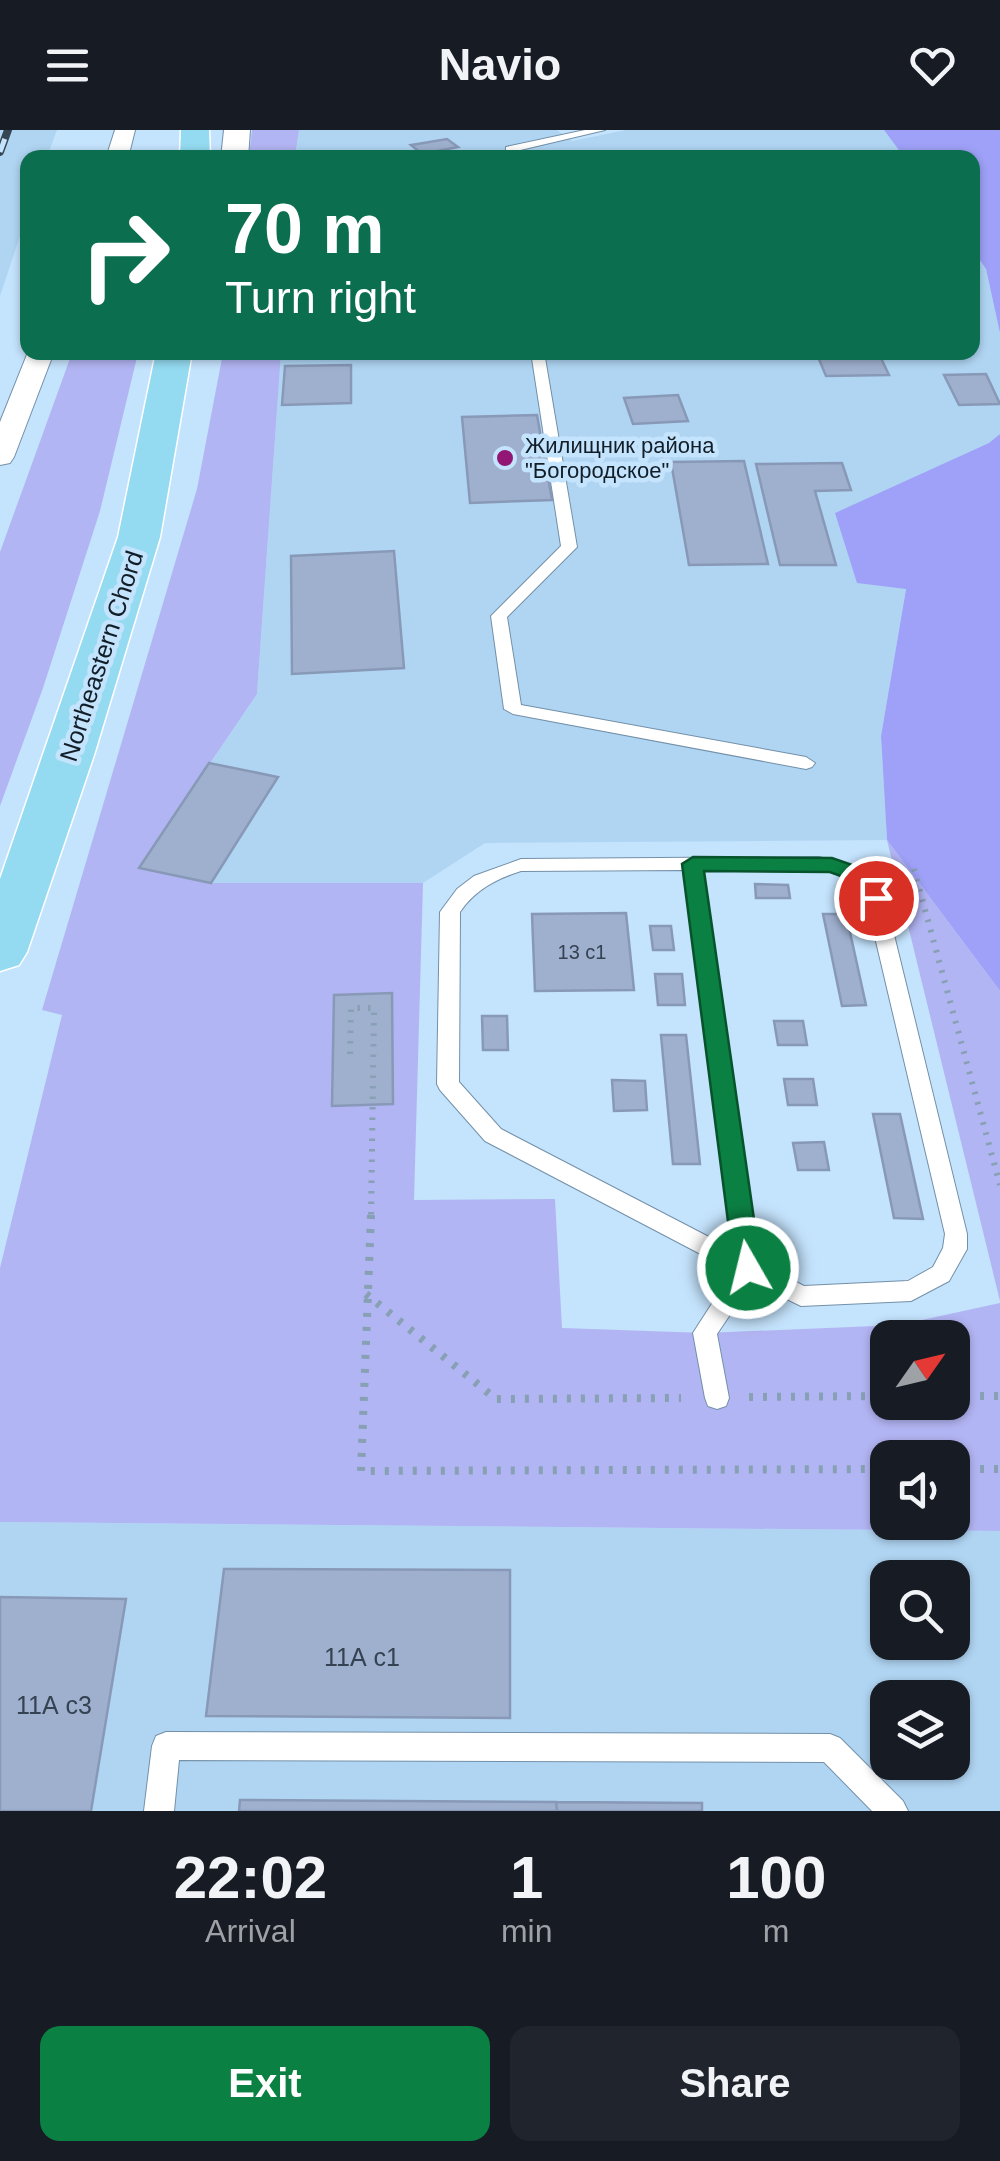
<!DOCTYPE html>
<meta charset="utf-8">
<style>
body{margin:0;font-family:Helvetica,sans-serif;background:#20242c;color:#f1f3f6;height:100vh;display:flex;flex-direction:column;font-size:38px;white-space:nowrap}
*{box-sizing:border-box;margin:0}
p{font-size:32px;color:#9ea1a6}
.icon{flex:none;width:55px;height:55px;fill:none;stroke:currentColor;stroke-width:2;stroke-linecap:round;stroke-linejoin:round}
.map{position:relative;height:1681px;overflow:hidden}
.details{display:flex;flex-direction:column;background:#171b24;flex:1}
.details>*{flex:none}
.top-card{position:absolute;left:20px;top:20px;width:960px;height:210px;border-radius:20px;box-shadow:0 2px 8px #0004;background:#0b6e4f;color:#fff;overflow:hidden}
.needle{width:65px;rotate:56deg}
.tools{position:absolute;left:870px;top:1190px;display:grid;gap:20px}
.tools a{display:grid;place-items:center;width:100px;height:100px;border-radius:20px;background:#171b24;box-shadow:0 2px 8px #0004;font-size:50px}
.pin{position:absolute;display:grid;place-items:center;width:85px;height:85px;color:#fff;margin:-42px;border:5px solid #fff;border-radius:50%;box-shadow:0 2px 10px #0007}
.me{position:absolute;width:110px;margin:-55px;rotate:352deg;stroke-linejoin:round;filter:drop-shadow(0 0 8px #0008)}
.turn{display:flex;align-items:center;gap:35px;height:210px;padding:0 40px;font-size:45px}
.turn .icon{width:130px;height:130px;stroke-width:2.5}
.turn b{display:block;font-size:70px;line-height:85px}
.eta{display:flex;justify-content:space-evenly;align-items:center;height:170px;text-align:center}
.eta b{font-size:60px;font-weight:600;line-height:70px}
.action{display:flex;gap:20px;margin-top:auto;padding:20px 40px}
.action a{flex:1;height:115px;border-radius:20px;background:#0b8043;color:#fff;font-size:40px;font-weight:600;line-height:115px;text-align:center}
.action a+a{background:#20242c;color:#f1f3f6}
header{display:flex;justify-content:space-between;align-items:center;height:130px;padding:0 40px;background:#171b24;font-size:45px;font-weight:600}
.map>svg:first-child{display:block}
</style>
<header><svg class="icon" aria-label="menu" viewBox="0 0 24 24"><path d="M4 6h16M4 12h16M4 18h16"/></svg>Navio<svg class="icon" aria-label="heart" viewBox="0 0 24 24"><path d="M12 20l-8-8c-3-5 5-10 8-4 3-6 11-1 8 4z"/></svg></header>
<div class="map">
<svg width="1000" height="1681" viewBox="0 0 1000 1681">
<rect width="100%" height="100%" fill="#c4e3fd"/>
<path fill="#b0d5f3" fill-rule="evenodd" d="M0,0H57L47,27L28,28L27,85L0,166Z
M299,0H557L572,11L626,0H884L904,27L295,28Z
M973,120L986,139L1000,203V304L990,313L906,458L881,606L887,710L485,713L423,753H211L139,738L257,564L281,223L972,222Z
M0,1392L1000,1401V1681H0ZM888,1448H952V1512H888ZM888,1568H952V1632H888Z"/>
<path fill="#b2b5f3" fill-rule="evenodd" d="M252,0H299L295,27H249Z
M72,223H138L100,381L43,558L0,676V422Z
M223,223H281L257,564L139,738L211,753H423L414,1070L555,1069L562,1198L705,1203L899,1195L1000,1173V1401L0,1392V1138L62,885L42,880L197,359ZM888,1208H952V1272H888ZM888,1328H952V1392H888Z
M887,710L1000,861V1171Z"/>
<path fill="#9fa1f8" d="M884,0H1000V203L986,139L973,120L972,28L904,27Z
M1000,304V861L887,710L881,606L906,459L857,453L835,383L989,313Z"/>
<path fill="#9fb0cf" stroke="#8899b7" stroke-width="2.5" d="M447,9L458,17L422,24L411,15Z
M816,222H878L889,245L826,246Z
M351,235V273L282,275L285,236Z
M986,244L1000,274L959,275L944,245Z
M678,265L688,291L633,294L624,268Z
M537,285L552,370L470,373L462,287Z
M744,331L768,434L689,435L671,332Z
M842,333L851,360L815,361L836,435H780L756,334Z
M394,421L404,538L292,544L291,426Z
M209,633L278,647L211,753L139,738Z
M755,754L788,755L790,768H756Z
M626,783L634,860L535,861L532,784Z
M823,784H846L866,875L842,876Z
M650,796H671L674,820H653Z
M655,844H682L685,875H658Z
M392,863L393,974L332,976L334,865Z
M482,886H507L508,920H483Z
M774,891H803L807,915H778Z
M661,905H686L700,1034H673Z
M784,949H813L817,975H788Z
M612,950L645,951L647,980L614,981Z
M873,984H900L923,1089L894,1088Z
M824,1012L829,1040H798L793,1013Z
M224,1439L510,1440V1588L206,1586Z
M0,1467L126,1469L91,1681H0Z
M240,1670L556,1672L557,1681H239Z
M556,1672L702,1673V1681H557Z"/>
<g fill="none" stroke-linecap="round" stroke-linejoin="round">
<defs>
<path id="service" d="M585,0H605L516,21V28H506V17Z
M531,222H544L577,417L507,487L521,575L806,627L815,633L812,637L806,639L513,584L504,579L491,486L561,416Z
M819,727L864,740L885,768L967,1104V1119L949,1151L911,1171L801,1176L752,1152L717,1204L729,1268L726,1276L717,1279L708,1276L705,1268L693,1203L733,1141L485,1011L440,960L437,954L440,782L457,759L474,746L521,729ZM819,739L850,748L866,769L945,1104L943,1118L933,1137L908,1151L804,1156L759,1133L703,740ZM684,740L734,1120L501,999L459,952L460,782C475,760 496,749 521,741Z
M166,1602L830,1604L840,1608L903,1671L908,1681H872L824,1632L179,1630L174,1681H144L152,1616L156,1606Z"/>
<path id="minor" d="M115,0H135L128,28H106Z
M28,222H54L14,327L10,333L0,335V292Z"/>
<path id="tertiary" d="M224,0H250L248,28H221Z"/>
<path id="primary" d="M181,0H209L210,28H180Z
M156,222H192L160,407L94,625L27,822L19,835L0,841V749L118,407Z"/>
</defs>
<use href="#service" stroke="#7390a8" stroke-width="2"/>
<use href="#minor" stroke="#7390a8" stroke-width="2"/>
<use href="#tertiary" stroke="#7390a8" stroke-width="2"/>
<use href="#primary" stroke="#fff" stroke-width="3"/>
<path stroke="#87a0b4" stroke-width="6" stroke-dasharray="2.5 8" stroke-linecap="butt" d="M914,739L1000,1055
M350,924L351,878H374L371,1087"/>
<path stroke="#87a0b4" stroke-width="8" stroke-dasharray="4 10" stroke-linecap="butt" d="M371,1085L361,1341L888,1339
M366,1164L496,1269L681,1268
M952,1266H1000
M749,1267L888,1266
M952,1339H1000"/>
<use href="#service" fill="#fff" fill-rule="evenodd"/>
<use href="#minor" fill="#fff" fill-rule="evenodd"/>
<use href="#tertiary" fill="#fff" fill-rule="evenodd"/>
<use href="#primary" fill="#94dbf2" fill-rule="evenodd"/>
<defs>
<path id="rail" d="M0,22L8,0"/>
</defs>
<use href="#rail" stroke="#364652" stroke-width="8"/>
<use href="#rail" stroke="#c4e3fd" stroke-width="5" stroke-dasharray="14" stroke-linecap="butt"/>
</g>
<path fill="#0b8043" stroke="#07532c" stroke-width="2.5" d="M693,727L832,728L864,739L886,768L883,774H868L849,749L830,742L704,741L761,1138L757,1145L748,1148L738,1145L734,1138L682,734Z"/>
<circle fill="#921673" stroke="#c4e3fd" stroke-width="4" cx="505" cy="328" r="10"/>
<g text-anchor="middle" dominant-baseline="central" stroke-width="9" stroke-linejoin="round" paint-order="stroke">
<g font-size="20" fill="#354251">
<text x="582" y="822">13 с1</text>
</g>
<g font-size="22" fill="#121e27" stroke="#c4e3fd" text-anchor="start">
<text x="525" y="315">Жилищник района<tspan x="525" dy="25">"Богородское"</tspan></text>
</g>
<g font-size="25" fill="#121e27" stroke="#c4e3fd">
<text transform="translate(101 526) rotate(-72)">Northeastern Chord</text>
</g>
<g font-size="25" fill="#354251">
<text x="362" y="1527">11А с1</text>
<text x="54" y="1575">11А с3</text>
</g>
</g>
</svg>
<div class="tools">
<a><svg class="needle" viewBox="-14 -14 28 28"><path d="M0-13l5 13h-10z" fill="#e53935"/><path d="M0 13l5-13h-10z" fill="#9ea1a6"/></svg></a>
<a><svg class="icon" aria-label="sound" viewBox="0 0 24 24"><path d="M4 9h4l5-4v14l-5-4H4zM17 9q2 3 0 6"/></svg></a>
<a><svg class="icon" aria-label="search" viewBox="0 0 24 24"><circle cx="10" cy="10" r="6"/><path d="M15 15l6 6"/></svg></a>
<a><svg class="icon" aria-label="layers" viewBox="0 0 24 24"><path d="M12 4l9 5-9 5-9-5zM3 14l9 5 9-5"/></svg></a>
</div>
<div class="pin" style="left:876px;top:768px;background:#d93025"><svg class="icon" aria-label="arrive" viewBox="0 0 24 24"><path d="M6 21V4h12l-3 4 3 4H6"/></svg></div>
<svg class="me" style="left:748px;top:1138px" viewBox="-20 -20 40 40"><circle r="17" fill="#0b8043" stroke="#fff" stroke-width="3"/><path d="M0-11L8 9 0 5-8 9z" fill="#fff"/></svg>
<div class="top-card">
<div class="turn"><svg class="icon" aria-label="right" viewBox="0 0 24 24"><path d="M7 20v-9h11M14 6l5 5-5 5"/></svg><div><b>70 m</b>Turn right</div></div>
</div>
</div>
<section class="details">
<div class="eta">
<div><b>22:02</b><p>Arrival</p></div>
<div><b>1</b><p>min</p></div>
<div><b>100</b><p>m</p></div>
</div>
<div class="action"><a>Exit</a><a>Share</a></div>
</section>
